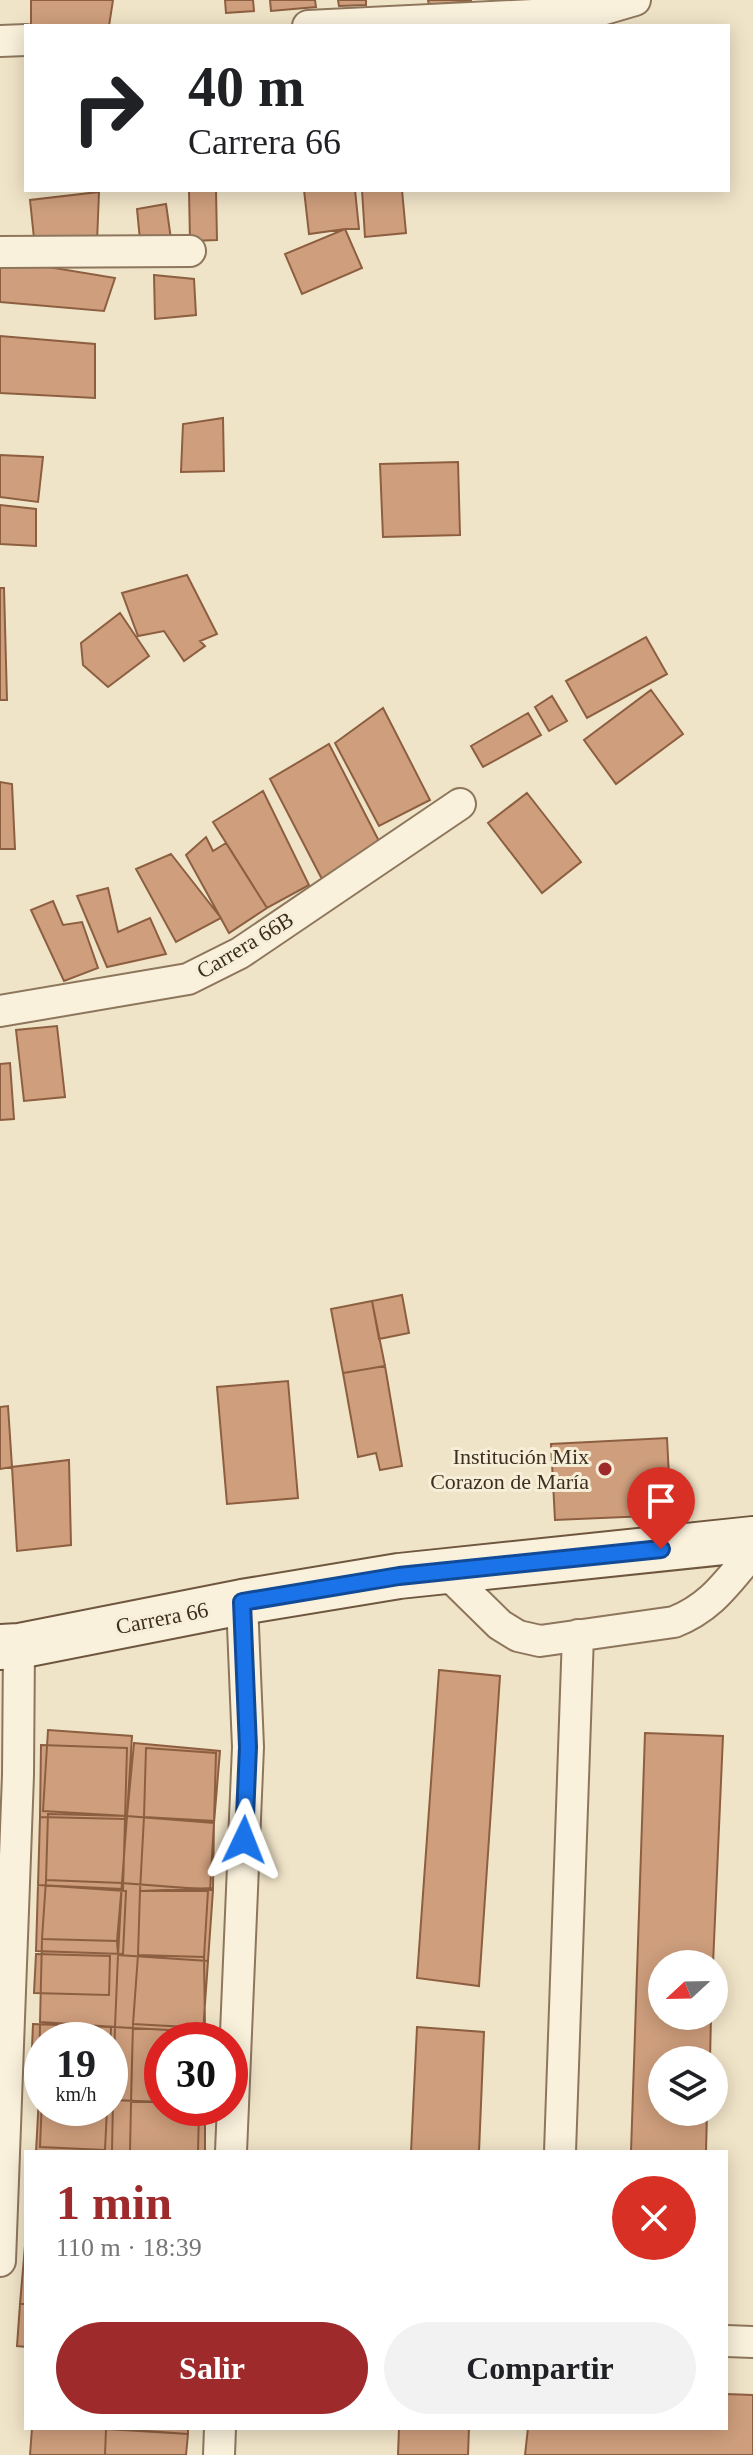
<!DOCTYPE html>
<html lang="es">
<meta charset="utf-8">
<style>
body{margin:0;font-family:Georgia,serif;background:#f2f2f2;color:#202124;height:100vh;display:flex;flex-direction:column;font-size:30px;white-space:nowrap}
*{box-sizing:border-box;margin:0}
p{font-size:26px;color:#757577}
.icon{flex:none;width:44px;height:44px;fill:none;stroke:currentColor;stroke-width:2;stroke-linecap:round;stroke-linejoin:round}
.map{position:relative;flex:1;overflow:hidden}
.drawer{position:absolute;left:24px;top:2150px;width:704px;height:280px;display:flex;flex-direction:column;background:#fff;border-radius:0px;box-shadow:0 4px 20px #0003}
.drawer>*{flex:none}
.guide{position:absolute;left:24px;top:24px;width:706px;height:168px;border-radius:0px;box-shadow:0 4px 20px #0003;background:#fff;color:#202124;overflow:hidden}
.needle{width:52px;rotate:248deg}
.controls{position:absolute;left:648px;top:1950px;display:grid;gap:16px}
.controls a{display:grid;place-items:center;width:80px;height:80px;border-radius:50%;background:#fff;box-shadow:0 4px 20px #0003;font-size:40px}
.speed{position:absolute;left:24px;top:2022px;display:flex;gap:16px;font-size:40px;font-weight:700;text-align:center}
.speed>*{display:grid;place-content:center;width:104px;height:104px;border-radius:50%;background:#fff;box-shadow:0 4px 20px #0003;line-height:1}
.speed small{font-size:20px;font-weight:400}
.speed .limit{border:12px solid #d22;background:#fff;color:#111}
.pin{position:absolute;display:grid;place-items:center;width:68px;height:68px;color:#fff;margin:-82px -34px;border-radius:50% 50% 50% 0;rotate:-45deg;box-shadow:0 0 8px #0007}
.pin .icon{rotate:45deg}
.me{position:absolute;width:88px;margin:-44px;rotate:2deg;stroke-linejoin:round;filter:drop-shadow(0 0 6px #0008)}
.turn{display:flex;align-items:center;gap:28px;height:168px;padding:0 32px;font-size:36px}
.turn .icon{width:104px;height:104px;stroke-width:2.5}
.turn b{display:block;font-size:56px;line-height:68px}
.round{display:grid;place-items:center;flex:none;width:84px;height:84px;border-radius:42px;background:#f2f2f2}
.headline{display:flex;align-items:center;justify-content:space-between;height:136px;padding:0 32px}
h1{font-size:48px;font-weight:700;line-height:60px;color:#9e2a2b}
.primary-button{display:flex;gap:16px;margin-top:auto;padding:16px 32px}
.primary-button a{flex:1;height:92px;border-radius:48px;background:#9e2a2b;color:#fff;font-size:32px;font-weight:700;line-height:92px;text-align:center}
.primary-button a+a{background:#f2f2f2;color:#202124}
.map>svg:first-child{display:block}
</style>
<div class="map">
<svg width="753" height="2455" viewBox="0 0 753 2455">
<rect width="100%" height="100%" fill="#f0e4c8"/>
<path fill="#cf9f7d" stroke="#8d5f41" stroke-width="2" d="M31,0H113L109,26L31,25Z
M225,0H253L254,11L226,13Z
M270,0H315L316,7L271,11Z
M338,0H366V5L339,6Z
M428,0H471V1L429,5Z
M189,190H216L217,240L190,241Z
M304,190H355L359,229H345L309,234Z
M362,190H402L406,233L365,237Z
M99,192L97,242L35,248L30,200Z
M166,204L171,239L140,240L137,209Z
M345,229L362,268L302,294L285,254Z
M0,259L115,278L104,311L0,302Z
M154,275L194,279L196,315L155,319Z
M0,336L95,344V398L0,393Z
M223,418L224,471L181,472L183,424Z
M0,455L43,457L38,502L0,497Z
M458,462L460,535L383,537L380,464Z
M0,505L36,509V546L0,544Z
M187,575L217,634L200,641L205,646L184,661L164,631L138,636L122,593Z
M0,588H4L7,700H0Z
M120,613L149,656L108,687L83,665L81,643Z
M646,637L667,674L587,718L566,681Z
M651,690L683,734L616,784L584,740Z
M552,696L567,721L549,731L535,707Z
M383,708L430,800L379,826L335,743Z
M528,713L541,735L483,767L471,746Z
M329,744L382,847L324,883L270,779Z
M0,782L12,784L15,849H0Z
M263,791L309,885L267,908L213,822Z
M527,793L581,862L542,893L488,823Z
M206,837L213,851L226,843L267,908L229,933L186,855Z
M171,854L221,918L176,942L136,869Z
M108,888L118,932L150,918L166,954L107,967L77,896Z
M53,901L63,925L82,922L98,968L64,981L31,910Z
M57,1026L65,1097L24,1101L16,1030Z
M10,1063L14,1119L0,1120V1064Z
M402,1295L409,1333L379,1339L372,1301Z
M372,1301L385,1366L343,1373L331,1309Z
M385,1366L402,1466L380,1470L376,1453L358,1457L343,1373Z
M288,1381L298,1498L227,1504L217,1387Z
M8,1406L12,1467L0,1469V1407Z
M667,1438L671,1515L555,1520L551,1444Z
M69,1460L71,1545L17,1551L12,1467Z
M439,1670L500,1676L479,1986L417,1978Z
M48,1730L132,1736L127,1816L43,1811Z
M645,1733L723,1736L713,1964H662V2016H711L710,2060H662V2112H707L706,2152H631Z
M134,1743L220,1751L214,1823L127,1816Z
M41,1745L127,1748L125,1819L40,1817Z
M146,1748L216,1753L214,1821L144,1817Z
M48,1814L127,1816L122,1883L46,1880Z
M127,1816L214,1823L210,1890L122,1883Z
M40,1817L125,1819L123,1889L38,1885Z
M144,1817L214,1821L213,1888L140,1891Z
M46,1880L122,1883L117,1941L42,1939Z
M122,1883L213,1890L208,1961L118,1955Z
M38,1885L126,1891L123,1954L36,1951Z
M140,1891H208L204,1957L138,1955Z
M42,1939L117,1941L118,1955L115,2027L40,2022Z
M36,1954L110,1956L109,1995L34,1993Z
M118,1955L208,1961L203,2032L115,2027Z
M138,1955L204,1957L205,2028L133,2024Z
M40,2022L115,2027L113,2100H110V2040H42V2096H39Z
M33,2024L111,2027L110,2055V2040H42V2095H30Z
M133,2024L205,2028V2040H162V2102H131Z
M115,2027L203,2032L202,2040H162V2102L113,2100Z
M417,2027L484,2032L479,2152H411Z
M39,2096H42V2108H110V2100H113L112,2152H36Z
M42,2099V2108H107L105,2150L40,2147Z
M113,2100L162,2102V2108H199L198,2152H112Z
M131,2102H162V2108H205V2152H130Z
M26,2234V2304H20Z
M20,2304H26V2347L17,2346Z
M726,2394L753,2395V2455H525L528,2428H726Z
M32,2428L106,2429L105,2455H30Z
M106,2428H188V2434Z
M399,2428H469L468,2455H398Z
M106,2429L188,2434L186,2455H105Z"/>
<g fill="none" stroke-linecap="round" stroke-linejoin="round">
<defs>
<path id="street" d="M308,26L594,12L635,0
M0,41L26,40
M0,252L190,251
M0,1011L188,979L240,953L460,804
M445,1571L500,1625L518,1636L540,1641L674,1622C712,1607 727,1582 753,1552
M231,2152L248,1747L242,1602
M560,2152L578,1635
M0,2261L18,1775L19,1646
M726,2341L753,2342
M219,2455L220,2428"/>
<path id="secondary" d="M0,1647L19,1646L242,1602L399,1576L753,1539"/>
</defs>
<use href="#street" stroke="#8d765c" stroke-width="34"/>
<use href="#secondary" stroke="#6f573f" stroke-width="48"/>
<use href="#street" stroke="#faf1dc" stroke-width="30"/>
<use href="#secondary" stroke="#faf1dc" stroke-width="44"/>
</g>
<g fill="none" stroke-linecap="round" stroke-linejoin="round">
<defs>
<path id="route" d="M244,1840L248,1747L242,1602L399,1576L661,1549"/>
</defs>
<use href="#route" stroke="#114b97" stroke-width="20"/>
<use href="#route" stroke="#1a73e8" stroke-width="14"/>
</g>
<circle fill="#9e2a2b" stroke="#f7eed8" stroke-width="3" cx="605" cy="1469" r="8"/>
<g text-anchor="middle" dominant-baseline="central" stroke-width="6" stroke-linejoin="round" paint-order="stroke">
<g font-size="22" fill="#3d2e20" stroke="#f7eed8">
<text transform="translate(245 945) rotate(-31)">Carrera 66B</text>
<text transform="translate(162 1618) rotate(-11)">Carrera 66</text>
</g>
<g font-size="22" fill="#3d2e20" stroke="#f7eed8" text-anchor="end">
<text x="589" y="1456">Institución Mix<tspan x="589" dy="25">Corazon de María</tspan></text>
</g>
</g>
</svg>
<div class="controls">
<a><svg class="needle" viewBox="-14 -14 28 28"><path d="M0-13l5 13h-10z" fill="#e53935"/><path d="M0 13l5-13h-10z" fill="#757577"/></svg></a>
<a><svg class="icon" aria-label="layers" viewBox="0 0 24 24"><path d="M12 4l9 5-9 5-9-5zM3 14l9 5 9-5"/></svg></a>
</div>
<div class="speed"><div>19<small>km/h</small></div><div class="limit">30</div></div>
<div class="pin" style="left:661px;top:1549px;background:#d93025"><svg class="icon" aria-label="arrive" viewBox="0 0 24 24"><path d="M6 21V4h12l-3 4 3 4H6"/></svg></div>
<svg class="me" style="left:244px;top:1840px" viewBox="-20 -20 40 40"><path d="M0-17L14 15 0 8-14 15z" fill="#1a73e8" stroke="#fff" stroke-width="4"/></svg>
<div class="guide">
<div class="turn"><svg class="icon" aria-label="right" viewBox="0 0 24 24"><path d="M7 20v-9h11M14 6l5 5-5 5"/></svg><div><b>40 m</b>Carrera 66</div></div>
</div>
<section class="drawer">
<div class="headline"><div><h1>1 min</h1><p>110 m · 18:39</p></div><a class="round" style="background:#d93025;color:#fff"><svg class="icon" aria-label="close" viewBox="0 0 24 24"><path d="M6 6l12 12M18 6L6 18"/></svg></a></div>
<div class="primary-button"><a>Salir</a><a>Compartir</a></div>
</section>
</div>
